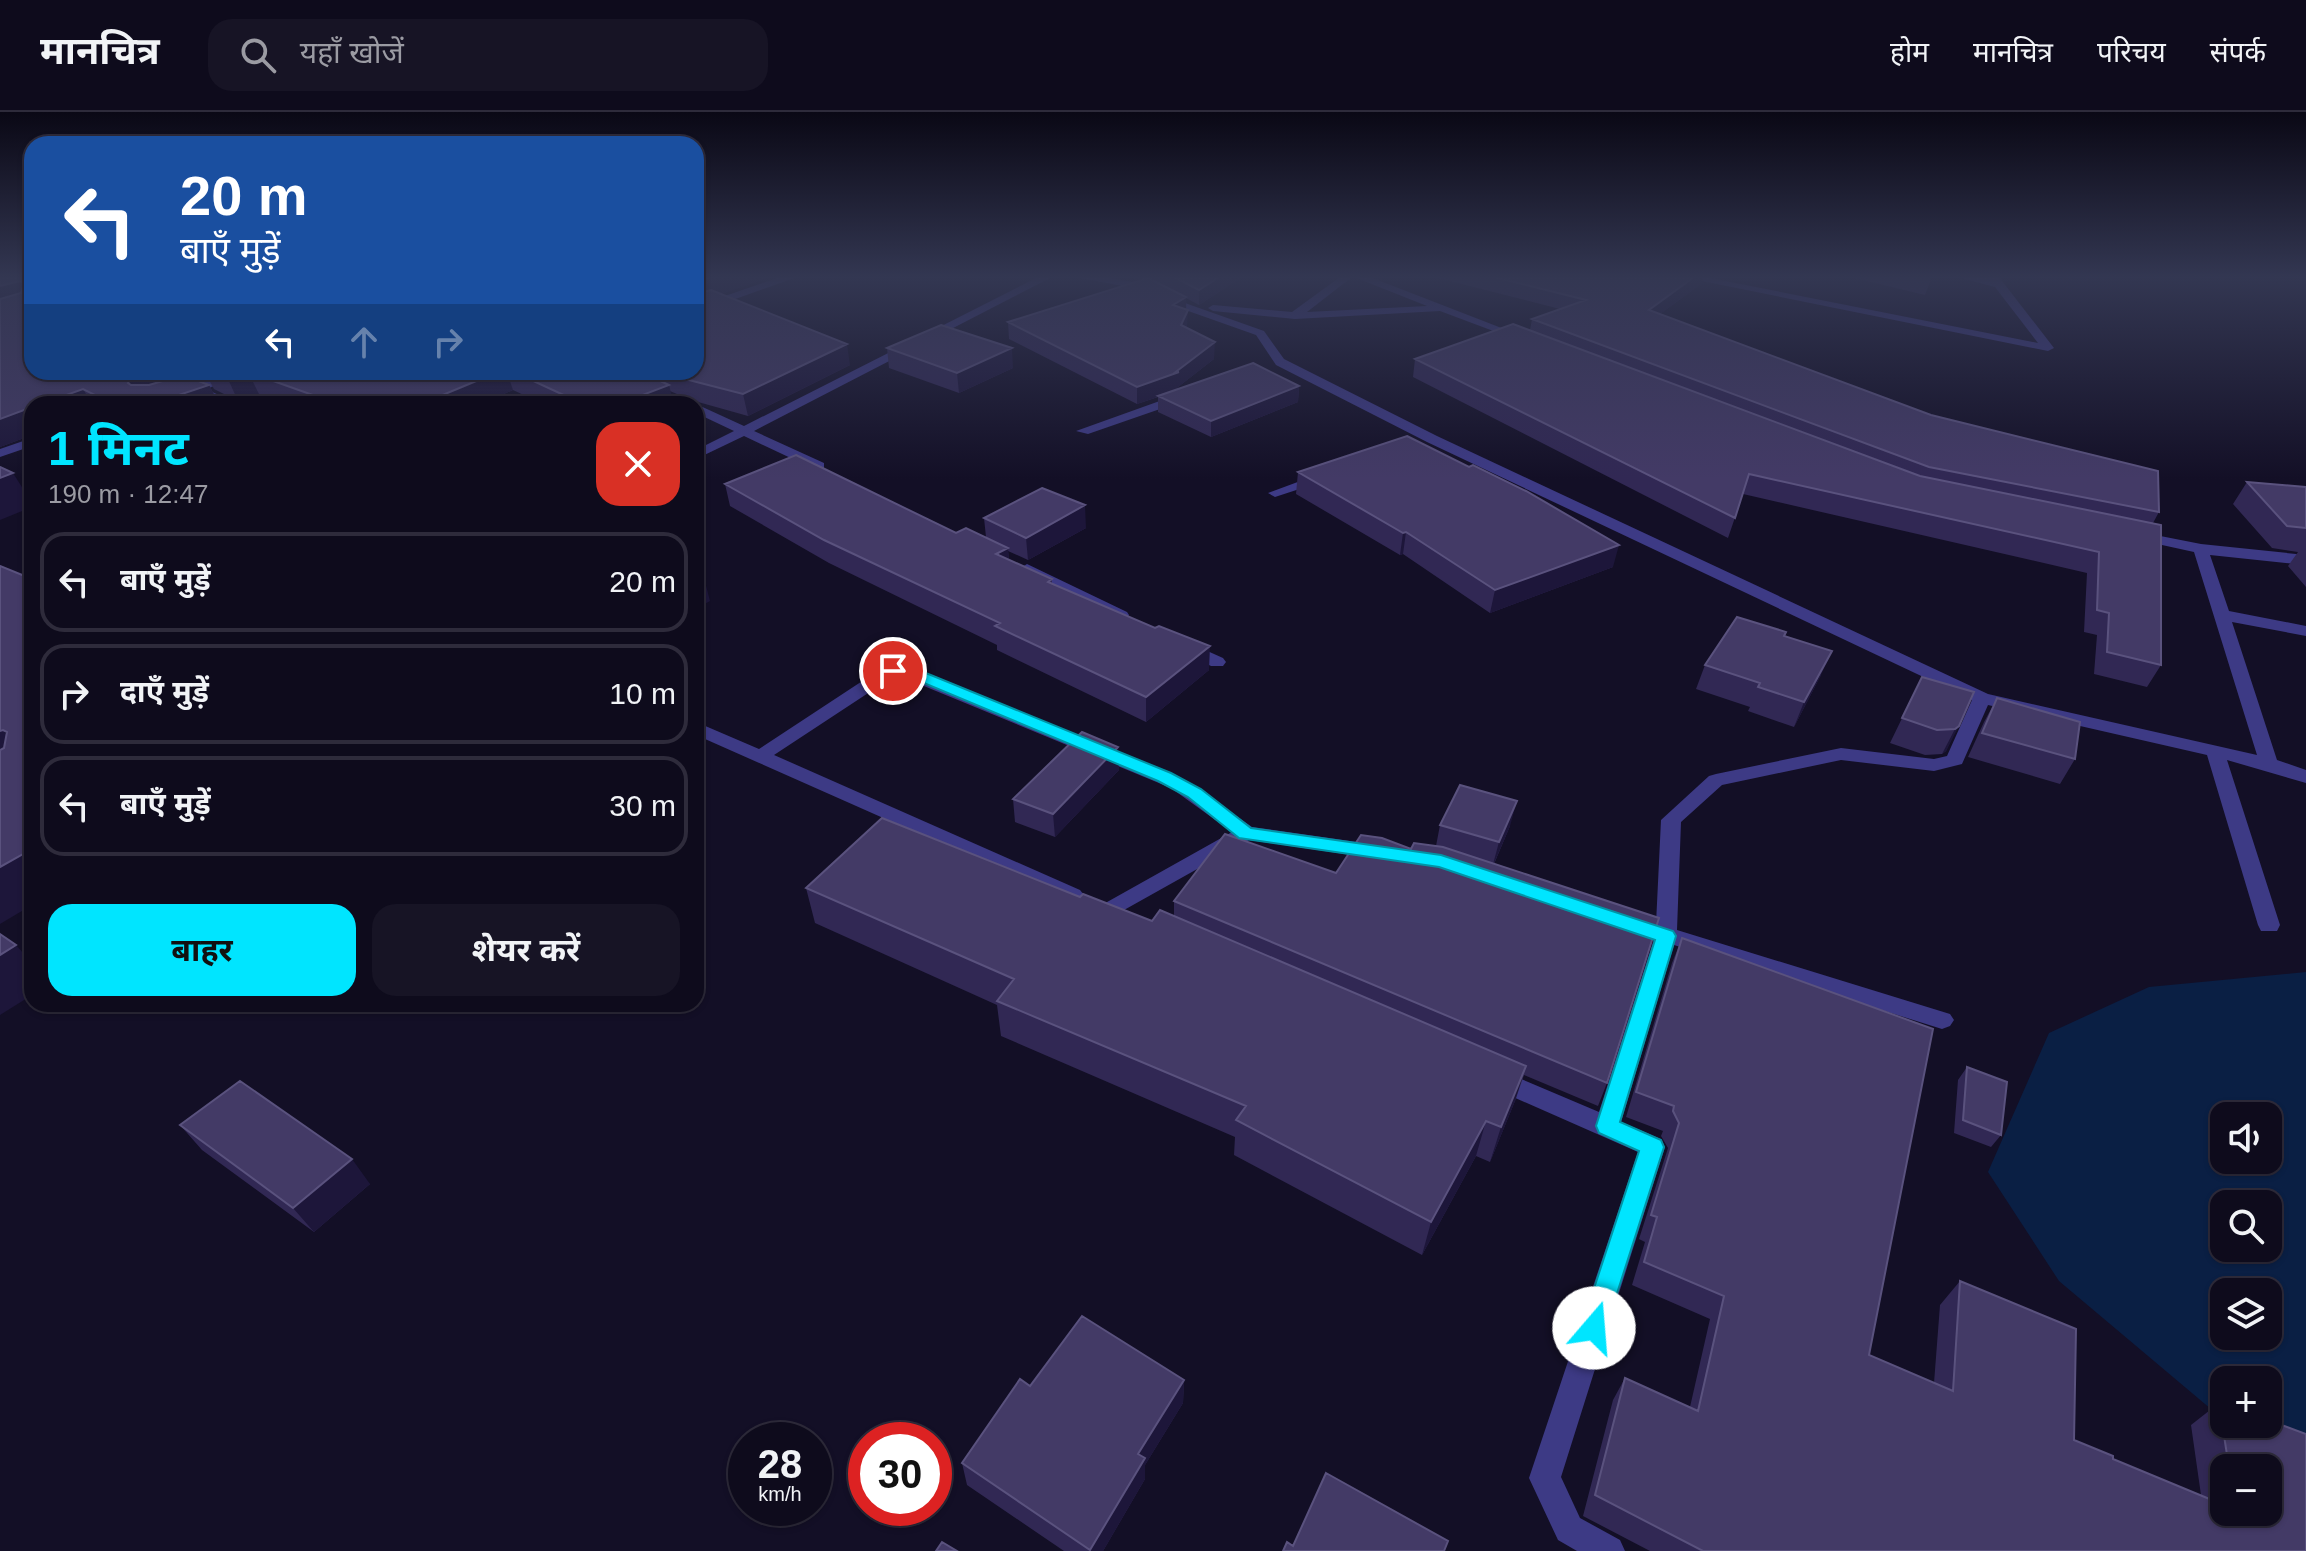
<!DOCTYPE html>
<html lang="hi">
<meta charset="utf-8">
<style>
body{margin:0;font-family:Arial,"Noto Sans Devanagari",sans-serif;background:#171425;color:#f1f3f6;height:100vh;display:flex;flex-direction:column;font-size:30px;white-space:nowrap}
*{box-sizing:border-box;margin:0}
p{font-size:26px;color:#9b9ba3}
.icon{flex:none;width:44px;height:44px;fill:none;stroke:currentColor;stroke-width:2;stroke-linecap:round;stroke-linejoin:round}
.map{position:relative;flex:1;overflow:hidden}
.sheet{position:absolute;left:24px;top:284px;width:680px;height:616px;display:flex;flex-direction:column;background:#0e0b1c;border-radius:24px;box-shadow:0 2px 6px #0004,0 0 0 2px #2e2b3b}
.sheet>*{flex:none}
.top-card{position:absolute;left:24px;top:24px;width:680px;height:244px;border-radius:24px;box-shadow:0 2px 6px #0004,0 0 0 2px #2e2b3b;background:#1a4fa0;color:#fff;overflow:hidden}
.controls{position:absolute;left:2210px;top:990px;display:grid;gap:16px}
.controls a{display:grid;place-items:center;width:72px;height:72px;border-radius:16px;background:#0e0b1c;box-shadow:0 2px 6px #0004,0 0 0 2px #2e2b3b;font-size:40px}
.speed{position:absolute;left:728px;top:1310px;display:flex;gap:16px;font-size:40px;font-weight:700;text-align:center}
.speed>*{display:grid;place-content:center;width:104px;height:104px;border-radius:50%;background:#0e0b1c;box-shadow:0 2px 6px #0004,0 0 0 2px #2e2b3b;line-height:1}
.speed small{font-size:20px;font-weight:400}
.speed .limit{border:12px solid #d22;background:#fff;color:#111}
.pin{position:absolute;display:grid;place-items:center;width:68px;height:68px;color:#fff;margin:-34px;border:4px solid #fff;border-radius:50%;box-shadow:0 2px 8px #0007}
.me{position:absolute;width:88px;margin:-44px;rotate:18deg;stroke-linejoin:round;filter:drop-shadow(0 0 6px #0008)}
.turn{display:flex;align-items:center;gap:28px;height:168px;padding:0 24px;font-size:36px}
.turn .icon{width:104px;height:104px;stroke-width:2.5}
.turn b{display:block;font-size:56px;line-height:68px}
.lanes{display:flex;align-items:center;height:76px;padding:0 24px;background:#0003;justify-content:center;gap:40px;direction:ltr}
.lanes .off{opacity:.35}
.round{display:grid;place-items:center;flex:none;width:84px;height:84px;border-radius:24px;background:#171425}
.head{display:flex;align-items:center;justify-content:space-between;height:136px;padding:0 24px}
h1{font-size:48px;font-weight:700;line-height:60px;color:#00e5ff}
.button{display:flex;gap:16px;margin-top:auto;padding:16px 24px}
.button a{flex:1;height:92px;border-radius:24px;background:#00e5ff;color:#111;font-size:32px;font-weight:700;line-height:92px;text-align:center}
.button a+a{background:#171425;color:#f1f3f6}
ul{padding:0;list-style:none}
li{display:flex;align-items:center;gap:24px;height:100px;margin:0 16px 12px;padding:0 8px;border:4px solid #2e2b3b;border-radius:24px}
li div{flex:1}
li b{display:block;font-size:30px}
li em{font-style:normal}
header{display:flex;align-items:center;gap:48px;box-sizing:border-box;height:112px;padding:0 40px;background:#0e0b1c;border-bottom:2px solid #2e2b3b}
header strong{font-size:38px}
nav{display:flex;gap:44px;margin-inline-start:auto;font-size:28px}
.search{width:560px;height:72px;background:#171425;display:flex;align-items:center;gap:20px;box-sizing:border-box;padding:0 28px;border-radius:24px;color:#9b9ba3;font-size:30px}
.map>svg:first-child{display:block}
</style>
<header>
<strong>मानचित्र</strong>
<div class="search"><svg class="icon" aria-label="search" viewBox="0 0 24 24"><circle cx="10" cy="10" r="6"/><path d="M15 15l6 6"/></svg>यहाँ खोजें</div>
<nav><a>होम</a><a>मानचित्र</a><a>परिचय</a><a>संपर्क</a></nav>
</header>
<div class="map">
<svg width="2306" height="1439" viewBox="0 0 2306 1439">
<rect width="100%" height="100%" fill="#130f26"/>
<path fill="#0a1f44" fill-rule="evenodd" d="M2306,860V1379L2268,1312V1268H2224V1308L2059,1169L1988,1060L2049,921L2149,875ZM2224,1004H2268V1048H2224ZM2224,1092H2268V1136H2224ZM2224,1180H2268V1224H2224Z"/>
<g fill="none" stroke-linecap="round" stroke-linejoin="round">
<path fill="#3d3a85" fill-rule="evenodd" d="M780,165H797L696,201V194Z
M1038,165H1052L754,319L824,351V357H814L744,324L696,347V338L734,319L696,301V292L744,314Z
M1075,165H1104L1156,174L1185,191L1264,219L1284,247L1437,324L1988,582L2257,643L2194,440L2130,426L2128,423L2135,419L2201,432L2306,443V453L2210,443L2229,499L2306,514V524L2232,510L2277,648L2306,658V671L2227,648L2280,813L2277,819H2261L2258,813L2207,643L1988,593L1962,652L1934,659L1841,648L1722,673L1681,710L1677,818L1950,902L1954,908L1950,914L1942,917L1674,833L1621,1010L1661,1027L1665,1035L1561,1365L1580,1406L1620,1428L1625,1439H1577L1558,1428L1529,1366L1638,1040L1486,973L1483,966L1486,959L1495,956L1599,1000L1654,827L1623,818L1620,812L1623,806L1631,804L1656,812L1661,708L1709,664L1716,662L1841,636L1934,647L1947,644L1972,588L1427,330L1276,253L1256,223L1177,195L1149,179Z
M1340,165H1352L1307,200L1427,194L1354,165H1370L1530,227L1520,229L1440,199L1295,207L1213,199L1208,196L1213,193L1292,200Z
M1682,165H1705L2038,231L1995,175L1957,165H1999L2054,236L2048,239Z
M234,260H252L206,277L238,292H221L194,281L161,292H143Z
M608,260H624L692,292H676Z
M1182,281L1188,285L1186,288L1088,322L1076,319Z
M32,326V334L0,345V337Z
M1322,361L1329,365L1327,368L1275,385L1268,381Z
M1027,452L1127,500L1129,503L1127,506H1115L1022,460L1019,457Z
M1185,529L1223,546L1226,550L1223,554H1211L1179,538L1177,534L1179,530Z
M904,554L1185,668L1252,715L1378,733L1388,740L1378,747L1249,728L1108,807L1100,804L1097,799L1100,794L1232,720L1171,676L902,565L888,568L774,643L1080,778L1084,783L1080,788L1073,790L696,623V610L759,637L876,560Z"/>
</g>
<path fill="#312854" fill-rule="evenodd" d="M0,165H32V260H696L722,182L850,253L748,304L691,288L670,279L674,292H543L513,278L481,292H287L259,282L238,289L214,277L208,266L199,269L209,273L219,292H32V323L0,335Z
M1124,165H1242L1199,193L1186,186L1187,216L1214,247L1178,275V278L1299,274L1298,290L1211,325L1158,300V285L1137,292L1009,227L1008,210L1141,168Z
M1434,165H1703L1701,172L1660,202L2159,400L2153,411L2161,553L2147,575L2094,562L2097,523L2084,520L2087,461L1743,382L1728,426L1413,265L1415,247L1530,218L1532,207L1560,197Z
M1850,165H1932L1925,183Z
M887,236L1013,256L959,281L889,256Z
M1298,360L1613,455L1490,501L1403,442L1400,443L1296,382Z
M2247,370L2306,375V475L2288,454L2298,440L2272,436L2233,392Z
M725,372L956,421L986,425L984,406L1086,416L1028,448L1008,439L1009,448L1052,467V472L1209,558L1146,610L997,538V533L829,451L730,394Z
M1784,524L1821,563L1794,615L1748,599L1750,595L1696,577L1705,553Z
M1922,565L1974,580L1946,639L1942,642L1925,643L1890,631Z
M1997,586L2075,647L2060,672L1968,645L1984,610Z
M1118,635L1119,658L1055,725L1015,710L1013,687Z
M1440,713L1510,714L1494,752L1607,971L1598,994L1524,963L1515,989L1490,1050L1476,1044L1422,1143L1234,1043L1235,1025L1001,924L997,893L815,811L806,776L1080,785L1152,809L1174,803V789L1336,761L1411,737L1436,734Z
M1682,826L1933,917L1869,1243L1934,1271L1940,1193L1960,1169L2076,1217L2074,1328L2113,1344V1347L2201,1383L2191,1313L2219,1291L2224,1292V1312H2268V1308L2306,1322V1439H1650L1583,1404L1613,1288L1625,1266L1690,1295L1710,1207L1632,1173L1645,1130L1639,1127L1668,1036L1661,1024L1663,1019L1626,1005L1672,851ZM2224,1356H2268V1400H2224Z
M1967,955L2001,1023L1991,1035L1954,1021L1958,968Z
M180,1013L370,1072L314,1120L202,1038Z
M1184,1268L1183,1291L1145,1353V1367L1103,1439H1064L967,1373L962,1351L1030,1274Z"/>
<path fill="#1d163a" d="M710,165H771L696,191V170Z
M1219,165H1242L1199,193V178Z
M1694,165H1703L1701,172L1645,213L1649,198Z
M20,169L31,188L0,197V174Z
M1186,185V201L1173,193Z
M1188,198L1187,215L1180,230L1181,213Z
M1215,230L1214,247L1178,275V278L1137,292V275Z
M847,232L850,253L748,304L743,282Z
M1012,236L1013,256L959,281L957,261Z
M152,260H205L208,266L142,289L128,271L130,268Z
M248,260L259,282L238,289L228,267Z
M498,260H507L513,278L481,292H421Z
M209,273L219,292H152Z
M669,273L674,292H619Z
M1299,274L1298,290L1211,325V309Z
M83,277L92,292H41Z
M32,295V323L0,335V307Z
M13,361L32,391V395L0,408V366Z
M1085,393L1086,416L1028,448L1026,426Z
M1406,420L1403,442L1400,443L1403,421Z
M1619,433L1613,455L1490,501L1495,478Z
M1008,436L1010,458L996,442Z
M704,466L710,489L696,497V470Z
M1210,534L1209,558L1146,610V585Z
M1832,539L1821,563L1794,615L1804,590Z
M1959,614L1946,639L1942,642L1955,617Z
M3,618L31,655L0,668V619Z
M1118,635L1119,658L1055,725L1053,702Z
M1517,689L1510,714L1492,756L1499,730Z
M32,737V793L0,812V755Z
M16,833L32,851V883L0,903V843Z
M1526,954L1515,989L1490,1050L1501,1015Z
M1486,1009L1476,1044L1422,1143L1431,1110Z
M352,1047L370,1072L314,1120L293,1096Z
M1184,1268L1183,1291L1145,1353V1367L1103,1439H1090L1138,1342Z"/>
<path fill="#433a66" stroke="#5a527e" stroke-width="2" d="M0,165H32V260H152L130,268L128,271L131,273H149L183,263L209,273L152,292H113L83,277L41,292H32V295L0,307V187L21,181L24,171L20,169L0,174Z
M696,165H710L696,170Z
M1174,165H1219L1199,178Z
M1494,165H1694L1649,198L1931,303L2158,359L2159,400L1929,355L1532,207L1586,188Z
M1148,166L1186,185L1173,193L1188,198L1181,213L1215,230L1173,262L1179,260L1137,275L1008,210Z
M711,178L847,232L743,282L685,267L671,260H696V182Z
M1513,212L1920,364L2161,413V553L2107,540L2109,501L2097,498L2099,440L1749,362L1735,406L1415,247Z
M941,213L1012,236L957,261L887,236Z
M1253,251L1299,274L1211,309L1158,284Z
M212,260H498L421,292H338L248,260L228,267Z
M514,260H641L669,273L619,292H583Z
M1407,324L1469,355L1473,353L1526,379L1619,433L1495,478L1406,420L1403,421L1298,360Z
M796,343L956,421L966,416L1008,436L996,442L1052,467L1048,470L1155,516L1159,514L1210,534L1146,585L995,514L1000,511L824,428L725,372Z
M0,355L13,361L0,366Z
M2247,370L2306,375V416L2287,414Z
M1042,376L1085,393L1026,426L984,406Z
M0,454L32,467V737L0,755V638L4,636L7,620L3,618L0,619Z
M696,462L704,466L696,470Z
M1737,505L1786,520L1784,524L1832,539L1804,590L1758,575L1760,571L1705,553Z
M1922,565L1974,580L1959,614L1955,617L1937,618L1902,606Z
M1997,586L2080,610L2075,647L1982,621Z
M1082,620L1118,635L1053,702L1013,687Z
M1460,673L1517,689L1499,730L1440,713Z
M882,706L1080,785L1083,782L1152,809L1160,798L1526,954L1501,1015L1486,1009L1431,1110L1236,1008L1246,994L997,889L1014,867L806,776Z
M1225,722L1336,761L1361,723L1382,726L1411,737L1414,731L1443,735L1659,806L1607,971L1174,789Z
M0,822L16,833L0,843Z
M1682,826L1933,917L1869,1243L1953,1279L1960,1169L2076,1217L2074,1328L2113,1344V1347L2224,1393V1400H2268V1356H2229L2219,1291L2224,1292V1312H2268V1308L2306,1322V1439H1703L1595,1383L1625,1266L1698,1299L1724,1184L1644,1150L1657,1105L1651,1103L1679,1011L1673,999L1674,994L1636,980Z
M1967,955L2007,970L2001,1023L1963,1008Z
M240,969L352,1047L293,1096L180,1013Z
M1082,1204L1184,1268L1138,1342L1145,1346L1090,1438L962,1351L1020,1267L1030,1274Z
M1326,1361L1448,1429L1444,1439H1283L1287,1430L1293,1434Z
M942,1430L957,1439H936Z"/>
<linearGradient id="sky" x2="0" y2="1"><stop stop-color="#0a0815"/><stop offset="0.45" stop-color="#333752"/><stop offset="1" stop-color="#333752" stop-opacity="0"/></linearGradient>
<rect width="2306" height="367" fill="url(#sky)"/>
<path fill="#00e5ff" stroke="#0095a6" stroke-width="2" d="M893,555L921,559L1171,661L1201,677L1251,716L1441,743L1673,819L1676,824L1620,1010L1661,1028L1664,1035L1603,1225L1594,1228L1585,1225L1581,1216L1639,1039L1599,1021L1596,1014L1655,828L1439,755L1239,726L1188,685L1158,669L912,566L888,563V556Z"/>
</svg>
<div class="controls">
<a><svg class="icon" aria-label="sound" viewBox="0 0 24 24"><path d="M4 9h4l5-4v14l-5-4H4zM17 9q2 3 0 6"/></svg></a>
<a><svg class="icon" aria-label="search" viewBox="0 0 24 24"><circle cx="10" cy="10" r="6"/><path d="M15 15l6 6"/></svg></a>
<a><svg class="icon" aria-label="layers" viewBox="0 0 24 24"><path d="M12 4l9 5-9 5-9-5zM3 14l9 5 9-5"/></svg></a>
<a>+</a>
<a>−</a>
</div>
<div class="speed"><div>28<small>km/h</small></div><div class="limit">30</div></div>
<div class="pin" style="left:893px;top:559px;background:#d93025"><svg class="icon" aria-label="arrive" viewBox="0 0 24 24"><path d="M6 21V4h12l-3 4 3 4H6"/></svg></div>
<svg class="me" style="left:1594px;top:1216px" viewBox="-20 -20 40 40"><circle r="19" fill="#fff"/><path d="M0-13L10 11 0 6-10 11z" fill="#00e5ff"/></svg>
<div class="top-card">
<div class="turn"><svg class="icon" aria-label="left" viewBox="0 0 24 24"><path d="M17 20v-9H6M10 6l-5 5 5 5"/></svg><div><b>20 m</b>बाएँ मुड़ें</div></div>
<div class="lanes"><svg class="icon" aria-label="left" viewBox="0 0 24 24"><path d="M17 20v-9H6M10 6l-5 5 5 5"/></svg><svg class="icon off" aria-label="ahead" viewBox="0 0 24 24"><path d="M12 20V5M6 11l6-6 6 6"/></svg><svg class="icon off" aria-label="right" viewBox="0 0 24 24"><path d="M7 20v-9h11M14 6l5 5-5 5"/></svg></div>
</div>
<section class="sheet">
<div class="head"><div><h1>1 मिनट</h1><p>190 m · 12:47</p></div><a class="round" style="background:#d93025;color:#fff"><svg class="icon" aria-label="close" viewBox="0 0 24 24"><path d="M6 6l12 12M18 6L6 18"/></svg></a></div>
<ul>
<li><svg class="icon" aria-label="left" viewBox="0 0 24 24"><path d="M17 20v-9H6M10 6l-5 5 5 5"/></svg><div><b>बाएँ मुड़ें</b></div><em>20 m</em></li>
<li><svg class="icon" aria-label="right" viewBox="0 0 24 24"><path d="M7 20v-9h11M14 6l5 5-5 5"/></svg><div><b>दाएँ मुड़ें</b></div><em>10 m</em></li>
<li><svg class="icon" aria-label="left" viewBox="0 0 24 24"><path d="M17 20v-9H6M10 6l-5 5 5 5"/></svg><div><b>बाएँ मुड़ें</b></div><em>30 m</em></li>
</ul>
<div class="button"><a>बाहर</a><a>शेयर करें</a></div>
</section>
</div>
